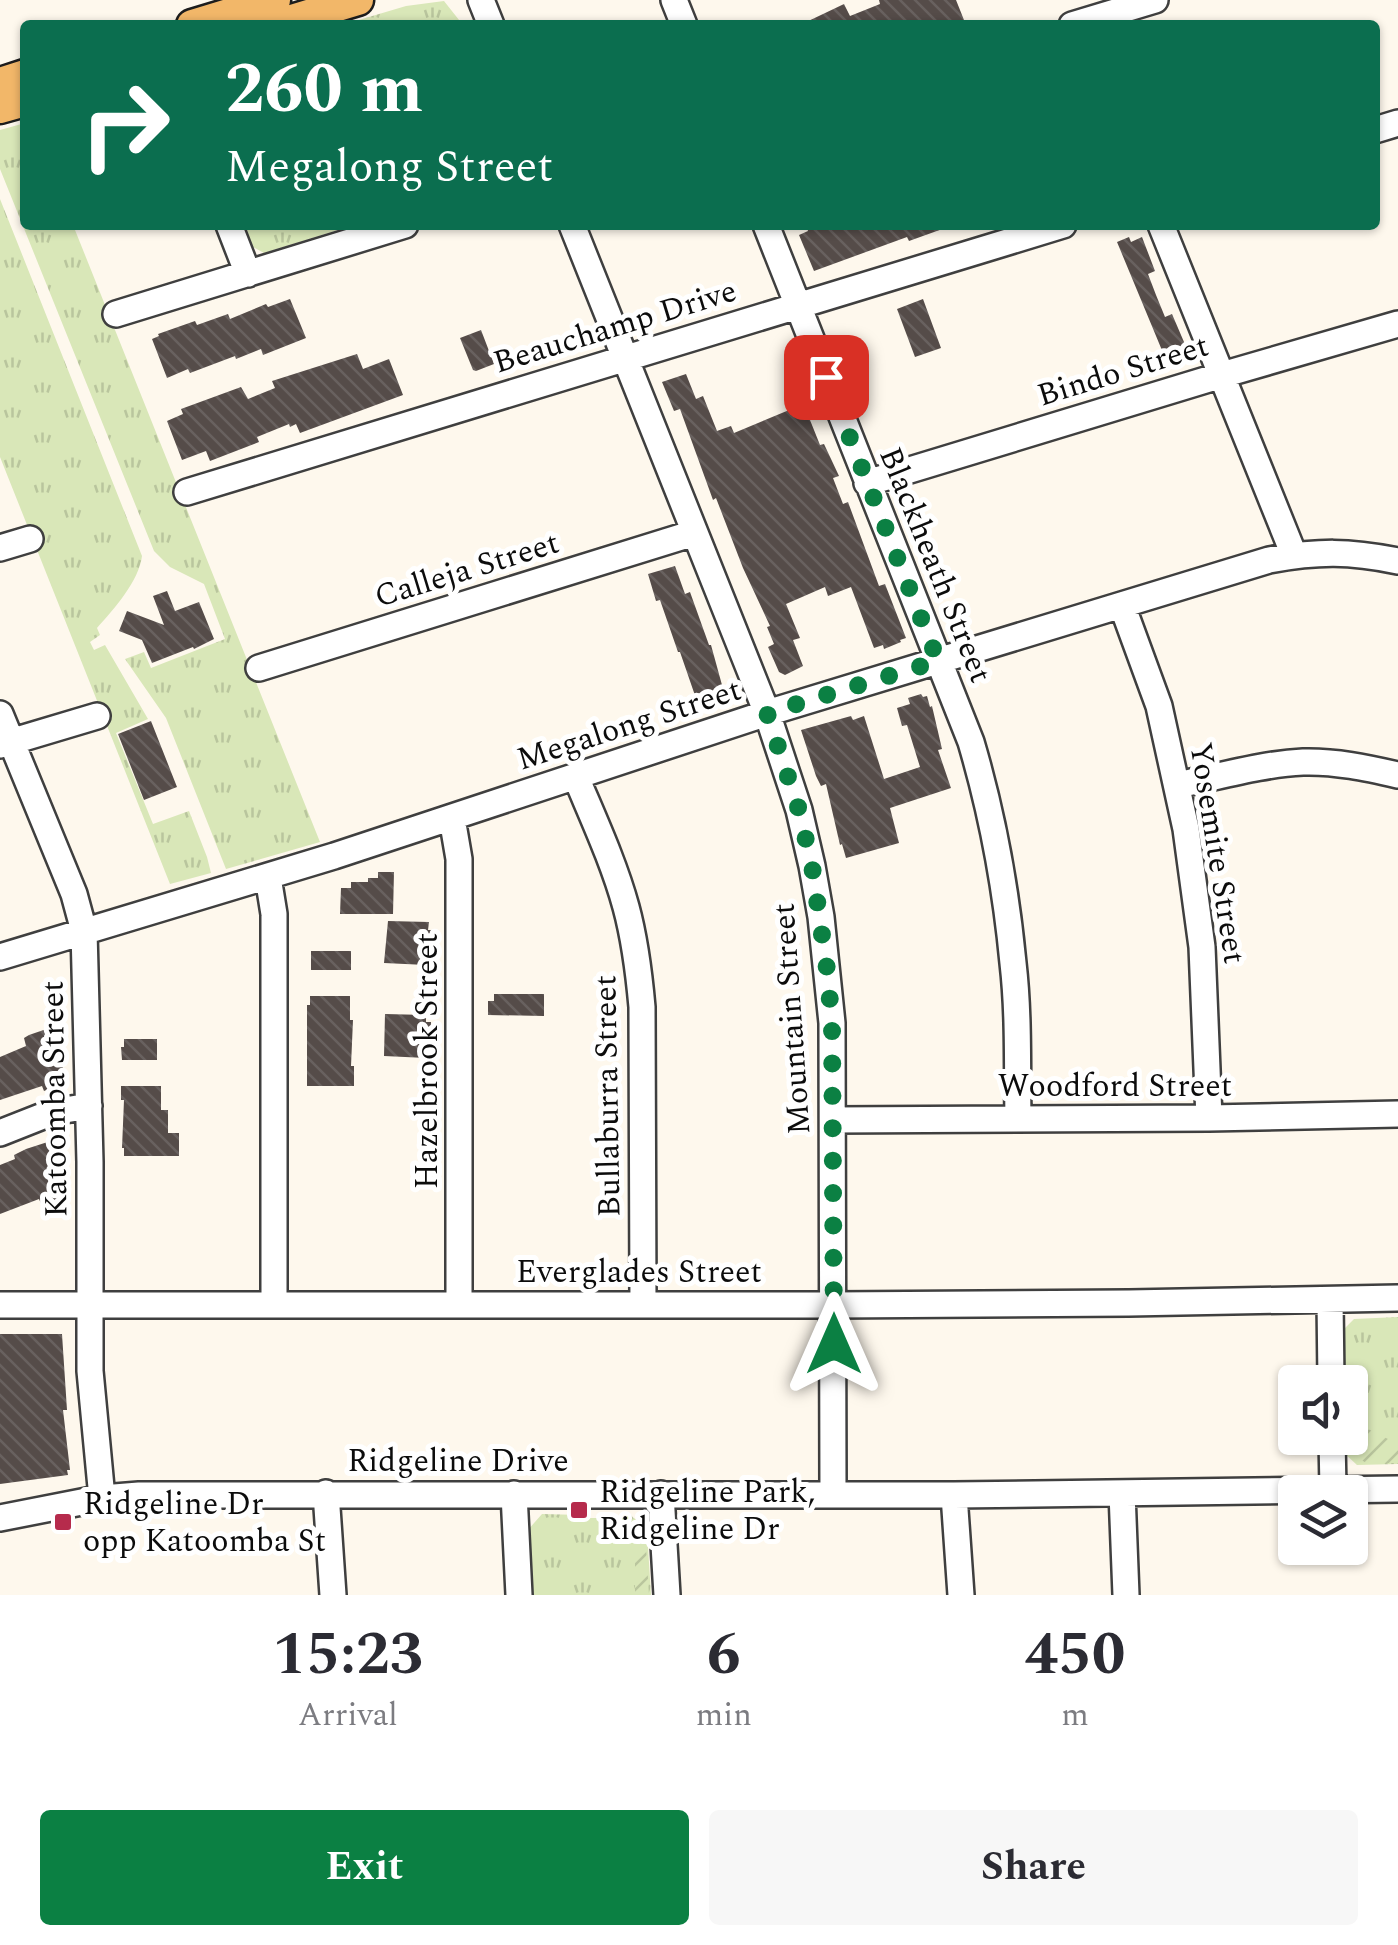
<!DOCTYPE html>
<style>
body{margin:0;font-family:Spectral,serif;background:#f7f7f7;color:#2b2b33;height:100vh;display:flex;flex-direction:column;font-size:38px;white-space:nowrap}
*{box-sizing:border-box;margin:0}
p{font-size:32px;color:#7c7c81}
.icon{flex:none;width:55px;height:55px;fill:none;stroke:currentColor;stroke-width:2;stroke-linecap:round;stroke-linejoin:round}
.map{position:relative;height:1595px;overflow:hidden}
.sheet{display:flex;flex-direction:column;background:#fff;flex:1}
.sheet>*{flex:none}
.hud{position:absolute;left:20px;top:20px;width:1360px;height:210px;border-radius:10px;box-shadow:0 2px 8px #0004;background:#0b6e4f;color:#fff;overflow:hidden}
.buttons{position:absolute;left:1278px;top:1365px;display:grid;gap:20px}
.buttons a{display:grid;place-items:center;width:90px;height:90px;border-radius:10px;background:#fff;box-shadow:0 2px 8px #0004;font-size:50px}
.pin{position:absolute;display:grid;place-items:center;width:85px;height:85px;color:#fff;margin:-42px;border-radius:20px;box-shadow:0 5px 15px #0006}
.me{position:absolute;width:110px;margin:-55px;rotate:0deg;stroke-linejoin:round;filter:drop-shadow(0 0 8px #0008)}
.turn{display:flex;align-items:center;gap:35px;height:210px;padding:0 40px;font-size:45px}
.turn .icon{width:130px;height:130px;stroke-width:2.5}
.turn b{display:block;font-size:70px;line-height:85px}
.eta{display:flex;justify-content:space-evenly;align-items:center;height:170px;text-align:center}
.eta b{font-size:60px;font-weight:700;line-height:70px}
.primary-button{display:flex;gap:20px;margin-top:auto;padding:20px 40px}
.primary-button a{flex:1;height:115px;border-radius:10px;background:#0b8043;color:#fff;font-size:40px;font-weight:700;line-height:115px;text-align:center}
.primary-button a+a{background:#f7f7f7;color:#2b2b33}
.map>svg:first-child{display:block}
</style>
<div class="map">
<svg width="1398" height="1595" viewBox="0 0 1398 1595">
<defs>
<pattern id="grass-tufts" width="24" height="20" patternUnits="userSpaceOnUse" patternTransform="scale(2.5)"><rect width="24" height="20" fill="#d9e7b8"/><path d="M3 7l-1-3M5 7V3M7 7l1-3M15 17l-1-3M17 17v-4M19 17l1-3" fill="none" stroke="#b9c59d"/></pattern>
<pattern id="garden-furrows" width="10" height="10" patternUnits="userSpaceOnUse" patternTransform="scale(2.5)"><rect width="10" height="10" fill="#d9e7b8"/><path d="M-1 1l2-2M0 10L10 0M9 11l2-2" fill="none" stroke="#b9c59d"/></pattern>
<pattern id="building-back-hatch" width="6" height="6" patternUnits="userSpaceOnUse" patternTransform="scale(2.5)"><rect width="6" height="6" fill="#554c49"/><path d="M-1 5l2 2M0 0l6 6M5-1l2 2" fill="none" stroke="#68615f"/></pattern>
</defs>
<rect width="100%" height="100%" fill="#fef8ed"/>
<path fill="url(#grass-tufts)" d="M444,1L463,25H342L406,6Z
M25,123V225H73L320,842L226,869L166,718L125,659L144,652L151,668L225,639L204,584L170,567L154,551L0,169V130Z
M0,199L142,556C139,581 114,609 97,628L100,635L90,642L94,650L105,645L148,719L116,733L153,824L189,811L207,857L211,873L170,884L0,457Z
M244,225H354L264,253L253,247Z
M1398,1317V1464L1357,1465L1343,1452V1438H1350V1382H1342L1341,1332L1354,1319Z
M542,1514L581,1515L583,1518H634L647,1531L651,1595H531L527,1531Z"/>
<path fill="url(#garden-furrows)" d="M1350,1378L1356,1379L1365,1424L1368,1429L1398,1444V1463H1366L1353,1454Z
M630,1514L645,1531L649,1595H635V1535L621,1522Z"/>
<path fill="url(#building-back-hatch)" d="M879,0H956L966,25H800L844,4L850,16L880,4Z
M806,225H947L948,227L909,241L907,237L814,271L799,235L808,231Z
M1129,237L1131,242L1142,237L1155,271L1148,274L1156,295L1165,317L1172,314L1187,349V351L1166,360L1117,242Z
M290,299L306,338L263,355L261,349L236,359L235,356L190,373L188,369L167,378L152,339L159,336L158,334L195,321L197,325L228,314L230,319L266,304L268,307Z
M923,299L941,348L915,357L897,309Z
M481,330L494,364L476,371L473,370L460,338Z
M357,354L363,369L389,359L403,395L300,433L296,424L290,427L289,424L257,437L259,442L210,461L206,451L182,460L167,421L183,414L181,409L241,387L248,399L275,388L272,381Z
M686,374L696,399L703,396L717,431L731,426L734,433L806,403L807,406L810,405L815,418L810,420L820,445L824,444L839,476L833,478L843,504L848,502L879,586L885,584L906,638L900,640L901,642L884,649L883,645L874,648L851,587L828,596L825,587L786,604L800,638L793,640L803,666L785,675L779,672L768,647L774,644L767,627L770,626L743,568L716,498L713,500L680,409L674,411L662,382Z
M675,566L685,594L690,592L709,645H711L722,685H724L728,699L700,710L680,652H678L660,600L656,601L648,574Z
M167,591L175,611L199,602L214,639L194,649L193,647L152,663L142,640L119,631L127,611L164,625L153,596Z
M921,694L923,697L927,696L930,707L932,706L942,749L938,750L951,788L890,808L899,843L846,858L842,844L840,845L826,784L821,786L816,776L801,730L851,716L853,720L864,716L884,779L920,767L907,725L902,726L897,708L910,704L908,698Z
M151,721L177,787L144,800L118,734Z
M378,872H394L393,914H340L341,888H351V882H368V878H378Z
M388,921L429,922L428,930H432L431,956H426V965L384,963Z
M311,951H351V970H311Z
M494,994H544V1016L488,1015V1001H494Z
M310,996H350V1020H353L351,1066H354V1086H307V1005H310Z
M385,1014L426,1015V1022H431L430,1049H426V1058L384,1056Z
M61,1024L65,1037L56,1040L59,1049L56,1050L65,1073L61,1079L55,1081L56,1086L44,1091L42,1086L0,1100V1057L26,1046L24,1038L29,1035Z
M124,1039H157V1060H122L121,1047H124Z
M121,1086H161V1110H168V1133H179V1156H124V1148H122L124,1100H121Z
M60,1138L66,1153L56,1158L60,1170L57,1172L63,1186L60,1190L63,1198L42,1206L39,1199L0,1214V1165L15,1159L14,1155L26,1149Z
M0,1334H62L67,1410H63L70,1470H67L68,1475L0,1484Z"/>
<g fill="none" stroke-linecap="round" stroke-linejoin="round">
<defs>
<path id="minor" d="M481,0L491,25
M674,0L684,25
M1072,25L1155,0
M1375,130L1398,123
M229,225L248,274
M572,225L767,713L799,810L812,866L821,917L832,1023L833,1493
M766,225L971,742C992,813 1006,889 1013,963C1019,1015 1017,1067 1018,1119
M1161,225L1294,555
M116,314L405,225
M867,483L1222,375L1398,324
M187,492L1063,225
M0,548L30,539
M1122,605L1159,706L1186,829L1202,947L1209,1118
M259,668L694,533
M0,714L74,894L84,931L90,1162V1371L102,1498
M0,745L97,716
M576,777C594,820 614,863 626,907C635,940 639,973 642,1007L643,1305
M1177,785C1218,777 1261,764 1303,762C1335,761 1367,768 1398,775
M452,818L459,859V1305
M268,877L274,914V1304
M0,957L334,856L767,713L1269,560C1319,551 1349,551 1398,561
M833,1120L1209,1118L1398,1114
M0,1133L53,1112L89,1106
M1330,1300L1331,1382
M0,1305H834L1129,1303L1398,1298
M1332,1438L1333,1490
M326,1493L333,1595
M1122,1493L1126,1595
M514,1494L519,1595
M661,1494L667,1595
M954,1495L961,1595
M0,1518L102,1498L139,1495H954L1398,1489"/>
<path id="major" d="M192,25L275,0
M275,25L358,0
M0,83L25,75
M0,108L25,101"/>
</defs>
<use href="#minor" stroke="#3f3f3f" stroke-width="30"/>
<use href="#major" stroke="#1d1d1d" stroke-width="35"/>
<use href="#minor" stroke="#fff" stroke-width="25"/>
<use href="#major" stroke="#f2b769" stroke-width="30"/>
</g>
<g fill="none" stroke-linecap="round" stroke-linejoin="round">
<path stroke="#0b8043" stroke-width="18" stroke-dasharray="0 32.4" d="M826,377L938,661L767,713L799,810L812,866L827,969L832,1023L834,1344"/>
</g>
<g fill="#b62b4c" stroke="#fff" stroke-width="4">
<rect x="569" y="1500" width="20" height="20" rx="5"/>
<rect x="53" y="1512" width="20" height="20" rx="5"/>
</g>
<g text-anchor="middle" dominant-baseline="central" stroke-width="10" stroke-linejoin="round" paint-order="stroke">
<g font-size="32" fill="#0c0c0c" stroke="#fff">
<text transform="translate(615 327) rotate(-17)">Beauchamp Drive</text>
<text transform="translate(1123 371) rotate(-17)">Bindo Street</text>
<text transform="translate(935 565) rotate(68)">Blackheath Street</text>
<text transform="translate(467 570) rotate(-17)">Calleja Street</text>
<text transform="translate(629 725) rotate(-18)">Megalong Street</text>
<text transform="translate(1217 853) rotate(81)">Yosemite Street</text>
<text transform="translate(792 1019) rotate(-94)">Mountain Street</text>
<text transform="translate(427 1061) rotate(-90)">Hazelbrook Street</text>
<text x="1115" y="1086">Woodford Street</text>
<text transform="translate(608 1096) rotate(-91)">Bullaburra Street</text>
<text transform="translate(55 1099) rotate(-91)">Katoomba Street</text>
<text x="639" y="1272">Everglades Street</text>
<text x="458" y="1461">Ridgeline Drive</text>
</g>
<g font-size="32" fill="#0c0c0c" stroke="#fff" text-anchor="start">
<text x="599" y="1492">Ridgeline Park,<tspan x="599" dy="37">Ridgeline Dr</tspan></text>
<text x="83" y="1504">Ridgeline Dr<tspan x="83" dy="37">opp Katoomba St</tspan></text>
</g>
</g>
</svg>
<div class="buttons">
<a><svg class="icon" aria-label="sound" viewBox="0 0 24 24"><path d="M4 9h4l5-4v14l-5-4H4zM17 9q2 3 0 6"/></svg></a>
<a><svg class="icon" aria-label="layers" viewBox="0 0 24 24"><path d="M12 4l9 5-9 5-9-5zM3 14l9 5 9-5"/></svg></a>
</div>
<div class="pin" style="left:826px;top:377px;background:#d93025"><svg class="icon" aria-label="arrive" viewBox="0 0 24 24"><path d="M6 21V4h12l-3 4 3 4H6"/></svg></div>
<svg class="me" style="left:834px;top:1344px" viewBox="-20 -20 40 40"><path d="M0-17L14 15 0 8-14 15z" fill="#0b8043" stroke="#fff" stroke-width="4"/></svg>
<div class="hud">
<div class="turn"><svg class="icon" aria-label="right" viewBox="0 0 24 24"><path d="M7 20v-9h11M14 6l5 5-5 5"/></svg><div><b>260 m</b>Megalong Street</div></div>
</div>
</div>
<section class="sheet">
<div class="eta">
<div><b>15:23</b><p>Arrival</p></div>
<div><b>6</b><p>min</p></div>
<div><b>450</b><p>m</p></div>
</div>
<div class="primary-button"><a>Exit</a><a>Share</a></div>
</section>
